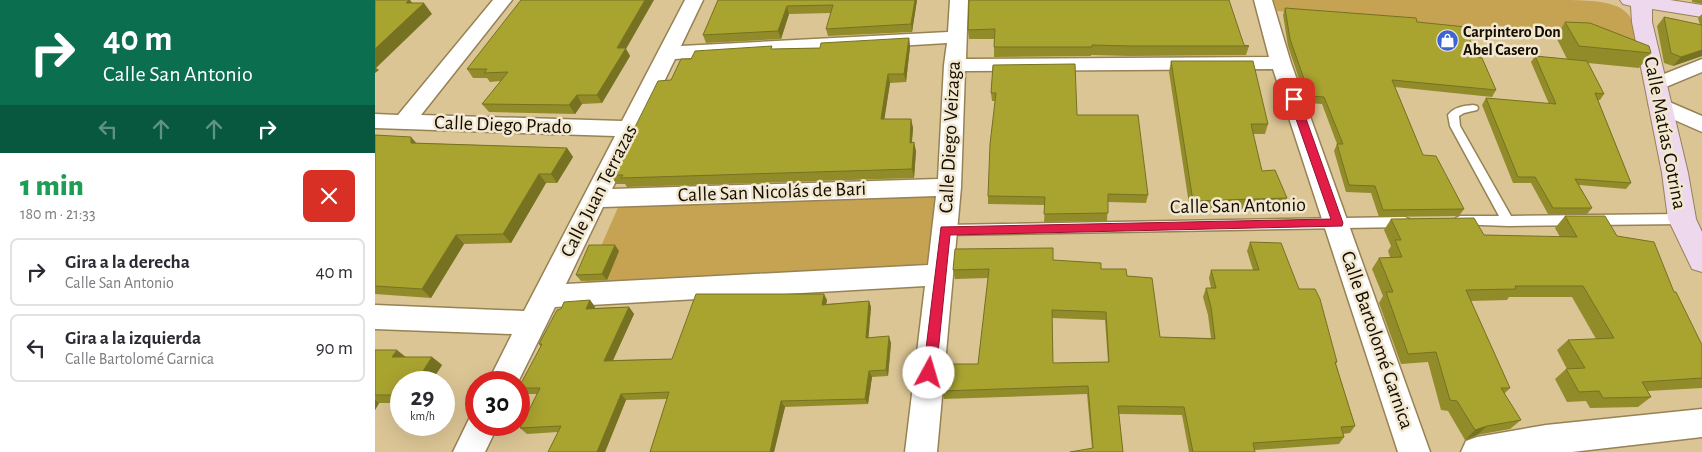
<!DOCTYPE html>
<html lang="es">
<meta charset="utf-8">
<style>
body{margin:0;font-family:"Alegreya Sans",sans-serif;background:#f2f2f3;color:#2b2b33;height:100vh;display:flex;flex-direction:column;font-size:19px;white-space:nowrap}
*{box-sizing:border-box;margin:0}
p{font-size:16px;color:#7c7c81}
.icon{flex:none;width:28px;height:28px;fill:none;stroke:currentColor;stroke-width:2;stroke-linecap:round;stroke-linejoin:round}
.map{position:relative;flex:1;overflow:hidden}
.panel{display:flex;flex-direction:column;background:#fff;width:375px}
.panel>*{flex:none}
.hud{background:#0b6e4f;color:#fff;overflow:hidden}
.speed{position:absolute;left:15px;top:371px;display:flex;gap:10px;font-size:25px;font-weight:700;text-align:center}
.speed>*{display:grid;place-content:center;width:65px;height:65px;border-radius:50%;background:#fff;box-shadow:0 5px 20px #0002;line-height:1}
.speed small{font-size:12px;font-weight:400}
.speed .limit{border:8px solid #d22;background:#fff;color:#111}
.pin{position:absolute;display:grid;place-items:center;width:42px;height:42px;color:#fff;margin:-21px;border-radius:10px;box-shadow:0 2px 8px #0006}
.me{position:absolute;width:55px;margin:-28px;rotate:6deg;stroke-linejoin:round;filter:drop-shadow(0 0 4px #0008)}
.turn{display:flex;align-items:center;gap:18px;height:105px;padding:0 20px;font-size:22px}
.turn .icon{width:65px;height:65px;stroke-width:2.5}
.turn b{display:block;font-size:35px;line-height:42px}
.lanes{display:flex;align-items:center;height:48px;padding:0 20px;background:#0003;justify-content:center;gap:25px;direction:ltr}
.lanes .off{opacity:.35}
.round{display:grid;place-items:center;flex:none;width:52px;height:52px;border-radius:8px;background:#f2f2f3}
.summary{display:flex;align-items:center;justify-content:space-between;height:85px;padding:0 20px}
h1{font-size:30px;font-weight:800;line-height:38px;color:#1e9e55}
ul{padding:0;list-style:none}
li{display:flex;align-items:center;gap:15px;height:68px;margin:0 10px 8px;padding:0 10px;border:2px solid #e1e1e2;border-radius:8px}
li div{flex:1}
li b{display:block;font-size:19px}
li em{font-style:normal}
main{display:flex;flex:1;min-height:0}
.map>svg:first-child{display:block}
</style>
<main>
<section class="panel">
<div class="hud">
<div class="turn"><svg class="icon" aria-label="right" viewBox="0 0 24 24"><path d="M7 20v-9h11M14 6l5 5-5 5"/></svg><div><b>40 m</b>Calle San Antonio</div></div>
<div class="lanes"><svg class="icon off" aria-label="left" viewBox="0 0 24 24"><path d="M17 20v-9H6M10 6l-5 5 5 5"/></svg><svg class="icon off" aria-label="ahead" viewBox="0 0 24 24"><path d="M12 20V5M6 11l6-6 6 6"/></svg><svg class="icon off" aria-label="ahead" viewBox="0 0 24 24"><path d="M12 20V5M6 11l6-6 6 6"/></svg><svg class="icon" aria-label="right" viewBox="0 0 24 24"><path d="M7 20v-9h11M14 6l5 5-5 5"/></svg></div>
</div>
<div class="summary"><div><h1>1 min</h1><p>180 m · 21:33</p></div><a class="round" style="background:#d93025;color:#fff"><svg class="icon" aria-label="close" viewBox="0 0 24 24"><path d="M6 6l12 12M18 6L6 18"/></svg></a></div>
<ul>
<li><svg class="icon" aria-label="right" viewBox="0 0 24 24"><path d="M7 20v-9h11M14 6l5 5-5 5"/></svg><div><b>Gira a la derecha</b><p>Calle San Antonio</p></div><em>40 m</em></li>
<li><svg class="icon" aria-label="left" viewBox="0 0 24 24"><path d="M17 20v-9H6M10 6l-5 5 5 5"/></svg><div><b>Gira a la izquierda</b><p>Calle Bartolomé Garnica</p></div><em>90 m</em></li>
</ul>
</section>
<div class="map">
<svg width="1327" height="452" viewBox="0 0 1327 452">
<rect width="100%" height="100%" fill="#dbc595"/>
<path fill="#c5a353" d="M898,0H1197C1213,1 1245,0 1255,17C1261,28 1261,47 1263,59L1240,48L1207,37L902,11Z
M563,192L554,264L209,285L245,203Z"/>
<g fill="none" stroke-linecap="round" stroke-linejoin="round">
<defs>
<path id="lane" d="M1098,105L1102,106L1103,108L1102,110L1089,113L1084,116L1085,126L1136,216L1307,214L1311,216L1313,219L1311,222L1307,224L1133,226L1081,224L1079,221L1081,218L1085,216H1124L1075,126L1073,115C1079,107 1088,106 1098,105Z
M1030,217L1034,219L1036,222L1034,225L1030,227L570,235L566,233L564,230L566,227L570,225Z"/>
<path id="street" d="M118,0H137L46,115L247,121L310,0H328L306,46L573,32L575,0H593L591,59L894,57L879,0H897L916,63L1055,452H1023L898,69L590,71L586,187L562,452H530L550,286L180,307L143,382H113L137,334L0,329V305L149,311L240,136L0,128V114L23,115ZM572,43L569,65L563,179L237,189L300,59ZM561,196L553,265L191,284L228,207Z
M1327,59V72L1281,91L1274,90L1271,85L1274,80Z
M1285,98L1327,116V132L1277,110L1274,105L1277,100Z
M1327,409V437L1197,452H1086L1091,441L1102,437L1171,425Z
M101,413V425H123L110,452H78L96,415Z"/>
<path id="secondary" d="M1245,0H1295L1327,5V17L1277,9V22L1313,173L1321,219L1327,232V272L1317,269L1293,219L1287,173L1257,22L1256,6L1248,4Z"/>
</defs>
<use href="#lane" stroke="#978254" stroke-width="3"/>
<use href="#street" stroke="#978254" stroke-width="3"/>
<use href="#secondary" stroke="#978254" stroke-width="2"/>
<use href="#lane" fill="#fff" fill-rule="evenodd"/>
<use href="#street" fill="#fff" fill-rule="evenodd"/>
<use href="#secondary" fill="#eed8ee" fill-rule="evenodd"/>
</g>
<path fill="#918c29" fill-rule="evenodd" d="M343,0H542L537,32L453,36L451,29L456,13L414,14L406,39L331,43L328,35Z
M594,0L869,45L874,46L871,55L754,56L716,55V56L619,57V39H594L593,30Z
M1317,0H1327V4L1317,2Z
M910,8L1042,22L1100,57L1121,90L1117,97L1020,87L1048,155L1089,209L1084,216L1004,217L996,193L971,192L959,151L962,144L947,104L932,103L913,46L908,15Z
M1327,14V56L1298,66L1289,63L1282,26L1289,17L1325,25L1323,18Z
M1190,22L1276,53L1264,68L1213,63L1229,94L1225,100H1223L1256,183L1251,189L1204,185L1217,208L1212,214H1173L1156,183H1138L1107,105L1111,98L1174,104L1156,62L1160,56L1192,59L1181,37Z
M534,38L535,47L531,82L515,83L509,119H536L538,128L537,142L541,151L539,178L252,187L250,184H241L236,175L296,80L316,59L398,49L445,48Z
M251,49L255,56L227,103L207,104L200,114L114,112L107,104L126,81L115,82L112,78H98L92,69Z
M796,61L893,124L890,134H878L887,171L912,198L909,208L815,211L794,72Z
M618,65L702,115L773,195L771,203L733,202L732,221L669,222L670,205L613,204V196L620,101H617L616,93Z
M0,135L41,143L192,148L198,157L182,183H171L136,243L89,244L56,298L0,294Z
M1190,216L1327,378V388L1273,391L1276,397L1263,407L1215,408L1211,401L1192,402L1180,379L1191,369H1192L1182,350L1193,340L1221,339L1197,297H1134L1132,300L1096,301L1135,388L1129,394L1146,420L1135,429L1102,435L1090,440L1073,411L1066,410L1053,362L1026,364L1004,303L1008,296L997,269L1004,258L1015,257L1013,251L1016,246L1009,230L1016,219L1109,235L1185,237L1180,228Z
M875,242L924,289L962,362L961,364L980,426L975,433L968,434L969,437L964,444L880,450V452H814L807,415L744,414L748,452L717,448L712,394L569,399L567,391L603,364L613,278L580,279L578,270L678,260L726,269L752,276L785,337L836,338L833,315L828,297L831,288H836L834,278L836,270H878L872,251ZM677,318L730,320L733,362L678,363Z
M244,251L232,280L206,281L201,275Z
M215,300L220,307L219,308L254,307L259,314L238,360L297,359L452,300L451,304L494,301L496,307L493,338L516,343L513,376L497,377L493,404L410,407L399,452H275L292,399L251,400L230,452H173L183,432L152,434L145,428L162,394H150L144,389V387L166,347L164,344L186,309Z
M0,350L31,357H57L67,365L56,382H26V403H4L0,410Z"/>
<path fill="#767222" d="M34,0H35L42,9L49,3L57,14L1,68L4,70L0,73V49L31,3Z
M270,0H279L251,49L255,56L227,103L222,95L242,48Z
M540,0H542L537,32L536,24Z
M412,6L414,14L406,39L403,31Z
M534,38L535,47L531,82L529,74Z
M1327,50V56L1298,66L1306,57Z
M513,74L515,83L508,128L506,119Z
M202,95L207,104L200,114L194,105Z
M536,119L538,128L536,151L535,143Z
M36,137L44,146L36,143Z
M539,142L541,151L539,178L537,169Z
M192,148L198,157L182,183L176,174Z
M164,174L171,183L136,243L128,234Z
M81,235L89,244L56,298L47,289Z
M240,245L244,251L232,280L227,274Z
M449,294L452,300L450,311L447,305Z
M215,300L220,307L216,315L211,309Z
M494,301L496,307L493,344L491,338Z
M254,307L259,314L235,367L229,361Z
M514,336L516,343L513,376L511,370Z
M22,350L32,358L17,357Z
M57,357L67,365L56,382H41Z
M494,371L497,377L493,404L490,399Z
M246,394L251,400L230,452H222Z
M0,400L4,403L0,410Z
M406,401L410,407L399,452H395Z
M1112,426L1102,435L1090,440L1100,430Z"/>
<path fill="#a9a330" stroke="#767222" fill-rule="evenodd" d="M0,0H34L31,3H49L0,49Z
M146,0H270L242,48H251L222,95H202L194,105L107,104L133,72L109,73L112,69H92Z
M343,0H540L536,24L451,29L458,5L412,6L403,31L328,35Z
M594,0H854L869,45L874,46H755L717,45V47H619L620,29L593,30Z
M910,8L1041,18L1042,22L1091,27L1100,57L1107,58L1121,90L1017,80L1048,155L1061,156L1089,209L1008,210L1000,186L974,185L962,144H968L949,97L935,96L915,39Z
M1289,17L1327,25V50L1306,57L1296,53Z
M1190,22L1215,23L1274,46L1276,53L1204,46Z
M534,38L529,74H513L506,119H536L535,143L539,142L537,169L246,178L248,175H236L283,81L296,80L306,59H316L320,51L397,46L396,49L445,48L446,43Z
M1160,56L1212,61L1229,94L1220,93L1256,183L1200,179L1217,208H1178L1160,177H1143L1111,98L1181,104Z
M796,61H878L893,124H876L887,171L900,170L912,198L818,201Z
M700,64L702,115H763L773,195L733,194V213L669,214L670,197L613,196L615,144L621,93H616L618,65Z
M0,135L36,137V143L192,148L176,174H164L128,234L81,235L47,289L0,286Z
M1190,216H1230L1242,236L1279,242L1299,292H1301L1327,345V378L1267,382L1276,397L1228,398L1224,391L1204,392L1191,369L1210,368L1193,340L1239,338L1208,286H1140L1141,289L1091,290L1135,388H1126L1146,420L1112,426L1100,430L1082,401L1075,400L1061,352L1033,354L1011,292H1018L1004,258L1027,257L1020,240H1026L1016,219L1099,218L1109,235L1202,237Z
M875,242L906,243L924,289H940L945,299L962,362H960L980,426L966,427L969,437L878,443L880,452H818L809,407L743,406L748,452H695L718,448L713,386L567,391L570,364H603L614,269L578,270L580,249L678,248V260L726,263V269H751L752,276L777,278L785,337L840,339L836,307L831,288H841L836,270H884ZM677,310L731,312L734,362L678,363Z
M214,245H240L227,274L201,275Z
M321,294H449L447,305L494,301L491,338L514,336L511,370L494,371L490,399L406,401L395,452H275L294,392L246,394L222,452H173L186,426L145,428L165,388H144V387L167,344H164L182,310L186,309L189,302L215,300L211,309L254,307L229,361L297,359Z
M0,350H22L17,357H57L41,382H26V395H0Z"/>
<path fill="#e11d48" stroke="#92132f" d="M915,96H922L924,99L968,223L967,226L575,235L561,373L559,378L554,379L550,378L548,373L566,227L956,219L914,99Z"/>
<defs>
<symbol id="shop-disc" viewBox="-11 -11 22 22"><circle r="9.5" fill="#3d64d5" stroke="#f2e7cf"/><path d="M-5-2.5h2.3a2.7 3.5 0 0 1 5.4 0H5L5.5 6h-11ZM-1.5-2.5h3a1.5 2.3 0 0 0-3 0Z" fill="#fff"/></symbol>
</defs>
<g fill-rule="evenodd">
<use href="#shop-disc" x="1060" y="28" width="25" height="25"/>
</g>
<g text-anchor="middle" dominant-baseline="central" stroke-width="5" stroke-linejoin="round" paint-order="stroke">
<g font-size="16" font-weight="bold" fill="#140d00" stroke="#f2e7cf" text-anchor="start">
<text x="1088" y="32">Carpintero Don<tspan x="1088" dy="18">Abel Casero</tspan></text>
</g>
<g font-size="20" fill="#140d00" stroke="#f2e7cf">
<text transform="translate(128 125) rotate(2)">Calle Diego Prado</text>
<text transform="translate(1290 133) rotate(79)">Calle Matías Cotrina</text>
<text transform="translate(575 137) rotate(-87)">Calle Diego Veizaga</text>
<text transform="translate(224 191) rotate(-63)">Calle Juan Terrazas</text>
<text transform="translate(397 192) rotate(-2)">Calle San Nicolás de Bari</text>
<text transform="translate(863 206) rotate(-1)">Calle San Antonio</text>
<text transform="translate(1002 340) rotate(71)">Calle Bartolomé Garnica</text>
</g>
</g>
</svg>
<div class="speed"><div>29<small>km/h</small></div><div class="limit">30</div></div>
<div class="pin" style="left:919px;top:99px;background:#d93025"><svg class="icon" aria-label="arrive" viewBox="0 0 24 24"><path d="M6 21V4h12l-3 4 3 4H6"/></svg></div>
<svg class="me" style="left:554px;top:373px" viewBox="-20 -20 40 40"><circle r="19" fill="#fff"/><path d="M0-13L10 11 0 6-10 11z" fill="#e11d48"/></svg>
</div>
</main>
